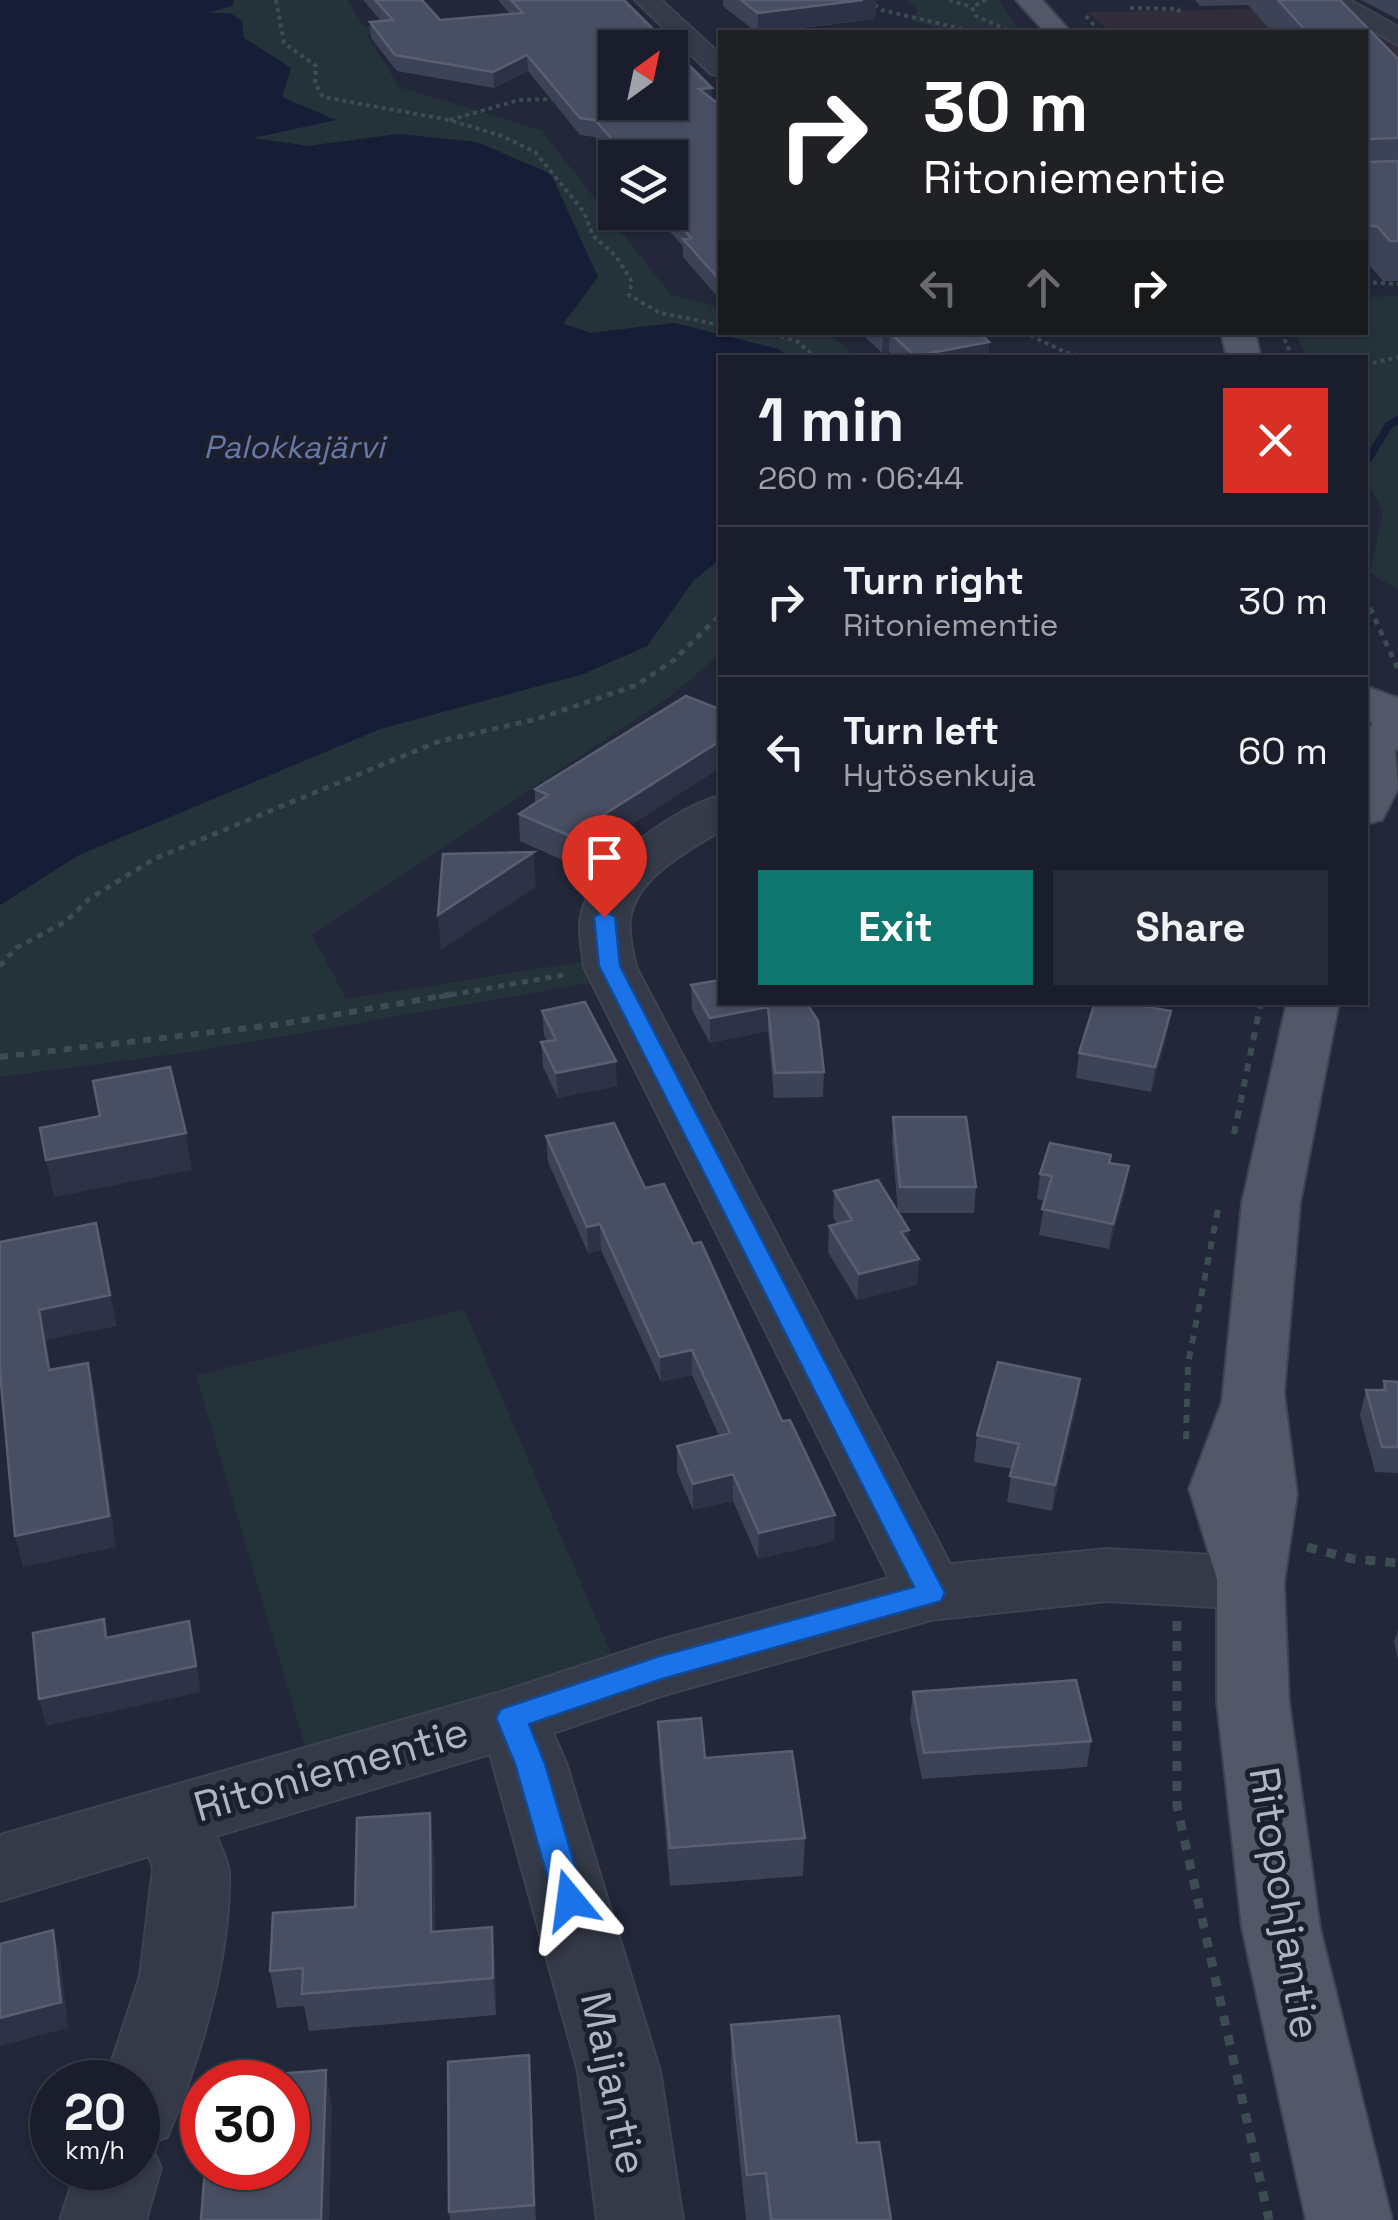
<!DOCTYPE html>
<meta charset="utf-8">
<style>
body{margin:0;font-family:"Space Grotesk",sans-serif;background:#272a37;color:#f1f3f6;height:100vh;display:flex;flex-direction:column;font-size:38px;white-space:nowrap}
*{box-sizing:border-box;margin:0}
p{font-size:32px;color:#9fa2a9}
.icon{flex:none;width:55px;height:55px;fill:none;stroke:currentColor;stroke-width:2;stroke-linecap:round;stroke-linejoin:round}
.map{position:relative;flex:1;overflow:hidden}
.drawer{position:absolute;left:718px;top:355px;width:650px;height:650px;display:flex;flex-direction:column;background:#1a1d2b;border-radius:0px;box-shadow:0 2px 8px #0004,0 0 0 2px #383b47}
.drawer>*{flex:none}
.hud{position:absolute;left:718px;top:30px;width:650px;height:305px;border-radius:0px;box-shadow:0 2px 8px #0004,0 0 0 2px #383b47;background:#202124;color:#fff;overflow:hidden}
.needle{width:65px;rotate:33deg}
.fabs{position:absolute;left:598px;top:30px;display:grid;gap:20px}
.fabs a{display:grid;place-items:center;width:90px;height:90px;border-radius:0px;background:#1a1d2b;box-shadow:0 2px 8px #0004,0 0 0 2px #383b47;font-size:50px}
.speed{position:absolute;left:30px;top:2060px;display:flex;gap:20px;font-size:50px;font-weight:700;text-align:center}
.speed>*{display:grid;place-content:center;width:130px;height:130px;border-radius:50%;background:#1a1d2b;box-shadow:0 2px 8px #0004,0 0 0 2px #383b47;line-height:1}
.speed small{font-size:25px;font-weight:400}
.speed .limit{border:15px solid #d22;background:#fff;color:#111}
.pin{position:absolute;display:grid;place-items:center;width:85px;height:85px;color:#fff;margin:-102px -42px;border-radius:50% 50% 50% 0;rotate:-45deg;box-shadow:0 0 10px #0007}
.pin .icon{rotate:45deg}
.me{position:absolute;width:110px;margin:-55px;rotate:344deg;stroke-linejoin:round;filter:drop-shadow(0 0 8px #0008)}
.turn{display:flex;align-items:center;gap:35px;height:210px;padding:0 40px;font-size:45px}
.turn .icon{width:130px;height:130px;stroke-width:2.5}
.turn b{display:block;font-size:70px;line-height:85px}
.lanes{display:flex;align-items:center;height:95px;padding:0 40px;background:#0003;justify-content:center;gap:50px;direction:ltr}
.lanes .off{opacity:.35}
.round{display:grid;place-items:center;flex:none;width:105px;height:105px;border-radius:0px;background:#272a37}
.overview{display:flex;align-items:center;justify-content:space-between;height:170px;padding:0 40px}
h1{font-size:60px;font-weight:700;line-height:75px}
.button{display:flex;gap:20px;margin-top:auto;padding:20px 40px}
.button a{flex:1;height:115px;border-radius:0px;background:#0f766e;color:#fff;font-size:40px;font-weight:700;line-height:115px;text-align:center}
.button a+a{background:#272a37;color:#f1f3f6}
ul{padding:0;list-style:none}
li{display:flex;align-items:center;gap:30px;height:150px;padding:0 40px;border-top:2px solid #383b47}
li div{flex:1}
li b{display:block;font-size:38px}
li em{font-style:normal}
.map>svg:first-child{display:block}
</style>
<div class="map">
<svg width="1398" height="2220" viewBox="0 0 1398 2220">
<rect width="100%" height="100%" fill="#222739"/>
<path fill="#312d3a" d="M1252,9L1365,29L1398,45V184L1365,32H1110L1087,12Z"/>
<path fill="#24333a" d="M234,0H347L364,26L642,4L367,35L399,87L541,130L671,295L720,307V332L827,333L857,357H790L778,349L674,323L591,333L562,323L399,134L308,146L249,138L334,120L282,97L291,68L244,38L230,13H205L232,6Z
M906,0H999L1017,29L1015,32H949L913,21L918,10Z
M1398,296V590L1370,573L1383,512L1365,476V358L1307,357L1295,333L1365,332V297Z
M720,559V654L668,698L312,934L346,999L593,960L601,981L198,1051L0,1077V905L79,855L380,729L583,674L647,646L693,581Z
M464,1309L619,1672L309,1760L196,1375Z"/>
<path fill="#161d36" d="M0,0H234L232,6L206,13H230L242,21L244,38L291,68L282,97L336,120L253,138L308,146L399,134L477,142L551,174L598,277L563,324L591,333L674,323L778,349L790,357L720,358V559L693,581L647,646L583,674L380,729L79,855L0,905Z"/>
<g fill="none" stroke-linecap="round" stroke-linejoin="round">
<path stroke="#161d36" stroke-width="8" d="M1367,461L1389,425L1398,420"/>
<defs>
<path id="minor" d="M635,0H661L720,54V76L711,74Z
M1320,0H1350L1398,27V45Z
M720,796V831C688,851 636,877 630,919C628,935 633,952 636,967L950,1564L1107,1549L1250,1557L1274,1564L1284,1583L1274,1602L1250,1609L1107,1601L931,1620L664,1695L553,1733L566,1763L660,2071L683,2220H597L578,2071L490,1754L216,1836C221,1847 228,1861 229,1873C231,1956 200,2061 167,2137L150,2143L161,2168L146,2220H60L77,2168H138V2082H105L140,1976L153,1869L149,1856L0,1901V1835L511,1689L660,1640L889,1578L584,967C582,947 576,925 584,905C600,862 677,807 720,796Z"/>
<path id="major" d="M1016,0H1042L1071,32H1045Z
M1221,332H1255L1261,358H1227Z
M1365,686L1398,698V750H1395L1398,789L1382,820L1365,824V731L1373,724L1365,716Z
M1287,1002H1339L1300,1203L1284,1393L1297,1494L1284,1583L1289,1702L1320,1928L1392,2220H1306L1242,1928L1217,1702V1579L1189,1489L1222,1402L1242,1203Z"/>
</defs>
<use href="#minor" stroke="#3e4352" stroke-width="4"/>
<use href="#major" stroke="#3e4352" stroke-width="4"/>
<path stroke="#3c4c52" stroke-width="4" stroke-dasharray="4 4" stroke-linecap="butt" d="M276,0L284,43L316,66L315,83L323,97L449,120L502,136L535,152L584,212L593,236L616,256L632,282L629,295L660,313L720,325
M868,0L882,10L975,32
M949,0L972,7
M986,0L972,7L976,16L1012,32
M1130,8L1178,9L1181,15
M1086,16L1100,32
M450,120L519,100L560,99
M1365,282L1398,284
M765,332L797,341L816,358
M1023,332L1065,352L1089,358
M1281,332L1293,358
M1365,365L1398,357
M1365,509V514"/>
<path stroke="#3c4c52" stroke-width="5" stroke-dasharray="6 6" stroke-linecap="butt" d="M1365,597L1398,669
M0,966L16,948L65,922L89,899L154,859L437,742L537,719L637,685L674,660L720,615
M439,997L569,974"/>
<path stroke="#3c4c52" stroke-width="6" stroke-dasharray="8 8" stroke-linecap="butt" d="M0,1057L282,1024L453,994
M1234,1134L1261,1002
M1186,1439L1188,1364L1219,1204"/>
<path stroke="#3c4c52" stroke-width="9" stroke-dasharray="10 10" stroke-linecap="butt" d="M1307,1547L1353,1559L1398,1563
M1177,1621V1806L1269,2220"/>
<use href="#minor" fill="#353a49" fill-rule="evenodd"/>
<use href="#major" fill="#535869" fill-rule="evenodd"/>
</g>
<path fill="#3d4357" d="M363,0H422L440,20L510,14L498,0H624L712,88V98L720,105V296H717L683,257V246L661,222V212H670V158H615V159L595,137L580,135L528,71L494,88L397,71L371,38L370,22L381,21Z
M723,0H876L875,19L768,32H756L723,6Z
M1195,0H1340L1398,59V281H1383L1370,266H1365V32H1272L1248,5L1200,6Z
M1361,0H1398V19Z
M860,332H979L989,342L988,358H895L889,352L882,353Z
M686,696L571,864L520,841L519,814L535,803V789Z
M691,985L806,1002L824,1072L823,1097L774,1098L768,1031L710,1043L692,1010Z
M542,1011L617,1086L558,1098L543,1067L541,1042L547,1041L544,1035Z
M1167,1036L1151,1092L1076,1078L1079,1053Z
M893,1117L976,1187L974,1213H899L909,1230L908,1243L919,1259L917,1285L857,1300L828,1252L829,1226L837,1224L833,1217L834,1191L898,1212L892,1142Z
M546,1136L645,1188L834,1541L758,1559L733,1501L693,1510L677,1472V1446L719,1436L692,1375L661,1382L601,1250L588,1253L548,1162Z
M1111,1155L1110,1163L1129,1166L1125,1192L1109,1249L1039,1235L1045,1201L1037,1199L1040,1174Z
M1080,1379L1077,1405L1052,1511L1007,1502L1012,1469L974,1462L977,1435Z
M1384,1381L1398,1382V1473L1375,1472L1360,1415L1366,1390H1382Z
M1398,1630V1659L1394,1642Z
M913,1692L1091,1741L1087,1767L922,1779L910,1719Z
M658,1722L805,1838L803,1876L670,1886L659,1760Z
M434,1851L435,1932L492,1927L495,1965L496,2015L309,2031L304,2006L277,2008L270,1971L355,1907Z
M731,2025L857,2143L891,2220H746L731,2074Z
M531,2081L536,2220H450L449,2212Z"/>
<path fill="#2d3246" d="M863,0H876L875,19L758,32V13Z
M527,55L528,71L494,88L493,72Z
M712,88V105L699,89Z
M890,333L889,352L882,353L883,334Z
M989,342L988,358H915V356Z
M720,741V768L571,864L570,836Z
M534,852L536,887L441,950L438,915Z
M768,1007V1031L710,1043V1018Z
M1171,1011L1167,1036L1151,1092L1155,1067Z
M616,1061L617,1086L558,1098L556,1073Z
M186,1133L192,1170L54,1197L46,1160Z
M1129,1166L1125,1192L1109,1249L1113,1224Z
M96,1223L117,1326L46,1340L56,1401L49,1370L39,1310Z
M600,1224L601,1250L588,1253L587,1227Z
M909,1230L908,1255L901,1232Z
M919,1259L917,1285L857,1300L859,1274Z
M692,1350V1375L661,1382L660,1357Z
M88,1363L95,1393L116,1547L23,1567L15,1536Z
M1080,1379L1077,1405L1052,1511L1055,1485Z
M733,1474V1501L693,1510V1484Z
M835,1515L834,1541L758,1559L759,1533Z
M189,1621L201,1692L46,1726L39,1699Z
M430,1813L434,1851L435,1970L431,1932Z
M492,1927L495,1965L496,2015L493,1978Z
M53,1930L60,1956L68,2028L0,2046V2018Z
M529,2055L531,2081L536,2220L534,2205Z
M326,2070L332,2107L329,2220H321Z"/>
<path fill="#494f63" stroke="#595f72" stroke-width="2.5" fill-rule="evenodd" d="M375,0H422L440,20L523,13L511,0H624L712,88L699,89L720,105V278L717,277L683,239L691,238L669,212L670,158H629L595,120L580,118L527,55L493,72L395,55L370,22L393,20ZM615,48H670V102H615Z
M741,0H863L758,13Z
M1278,0H1340L1398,59V138L1369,139V162L1398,161V241H1390L1377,226H1365V32H1307Z
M882,332H979L989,342L915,356L890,333Z
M686,696L719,709L720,707V741L570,836L519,814L548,795L535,789Z
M534,852L438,915L443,854Z
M720,980V1002H806L818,1021L824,1072L775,1073L768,1007L710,1018L691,985Z
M585,1002L616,1061L556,1073L541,1042L556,1040L542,1011Z
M1095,1002H1120L1171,1011L1155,1067L1079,1053Z
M170,1067L186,1133L46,1160L40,1128L100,1116L93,1081Z
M893,1117H966L976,1187H900Z
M614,1123L645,1188L664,1184L693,1244L701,1242L782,1421L790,1420L835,1515L759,1533L733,1474L693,1484L677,1446L730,1433L692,1350L660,1357L600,1224L587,1227L546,1136Z
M1050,1143L1111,1155L1109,1163L1129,1166L1113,1224L1042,1209L1052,1176L1040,1174Z
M878,1180L909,1230L901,1232L919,1259L859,1274L829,1226L852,1220L834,1191Z
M96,1223L110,1295L39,1310L49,1370L88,1363L109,1516L15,1536L0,1372V1242Z
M998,1362L1080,1379L1055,1485L1010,1476L1019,1444L977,1435Z
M1384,1381L1398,1382V1447H1382L1366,1390H1386Z
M104,1619L106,1638L189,1621L196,1666L39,1699L33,1633Z
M1076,1680L1091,1741L924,1753L913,1692Z
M701,1718L705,1758L792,1751L805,1838L670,1848L658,1722Z
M430,1813L431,1932L492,1927L493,1978L302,1994L303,1968L270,1971L273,1913L355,1907L357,1818Z
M53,1930L61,2002L0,2018V1944Z
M839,2016L857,2143L879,2142L891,2220H771L766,2173L747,2175L731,2025Z
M529,2055L534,2205L449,2212L448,2062Z
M326,2070L321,2220H201L205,2168H288V2082H211V2079Z"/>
<path fill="#1a73e8" stroke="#114b97" stroke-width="2.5" d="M604,911L615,917L620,966L945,1593L941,1601L931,1604L662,1679L529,1724L545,1764L585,1900L581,1910L570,1914L558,1910L554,1900L515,1764L496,1718L501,1709L660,1656L914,1587L599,966L594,917Z"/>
<g text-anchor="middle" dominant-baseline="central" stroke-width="10" stroke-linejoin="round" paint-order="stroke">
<g font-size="32" font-style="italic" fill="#6977a4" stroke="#1b1f2e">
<text x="294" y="447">Palokkajärvi</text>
</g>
<g font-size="42" fill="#b0b4c5" stroke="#1b1f2e">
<text transform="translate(331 1769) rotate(-16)">Ritoniementie</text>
<text transform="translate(1285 1903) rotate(81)">Ritopohjantie</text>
<text transform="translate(614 2083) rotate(78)">Maijantie</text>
</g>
</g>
</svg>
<div class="fabs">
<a><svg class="needle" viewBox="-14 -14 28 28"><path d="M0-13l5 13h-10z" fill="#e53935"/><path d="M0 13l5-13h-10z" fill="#9fa2a9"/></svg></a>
<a><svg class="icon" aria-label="layers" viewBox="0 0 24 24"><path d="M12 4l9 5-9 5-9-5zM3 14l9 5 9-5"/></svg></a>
</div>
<div class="speed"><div>20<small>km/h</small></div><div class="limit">30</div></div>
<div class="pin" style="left:604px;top:917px;background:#d93025"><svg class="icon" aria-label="arrive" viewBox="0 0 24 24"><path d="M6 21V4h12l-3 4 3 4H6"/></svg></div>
<svg class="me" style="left:570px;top:1900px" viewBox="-20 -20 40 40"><path d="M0-17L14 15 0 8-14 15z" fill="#1a73e8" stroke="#fff" stroke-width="4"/></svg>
<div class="hud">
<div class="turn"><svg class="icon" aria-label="right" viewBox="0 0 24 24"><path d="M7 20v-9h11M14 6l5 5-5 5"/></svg><div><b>30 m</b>Ritoniementie</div></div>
<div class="lanes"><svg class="icon off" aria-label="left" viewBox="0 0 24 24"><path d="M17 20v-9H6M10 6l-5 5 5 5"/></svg><svg class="icon off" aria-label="ahead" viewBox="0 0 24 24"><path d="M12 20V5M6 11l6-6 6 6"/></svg><svg class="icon" aria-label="right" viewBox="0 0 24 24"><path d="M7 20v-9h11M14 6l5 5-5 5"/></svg></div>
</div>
<section class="drawer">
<div class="overview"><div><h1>1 min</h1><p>260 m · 06:44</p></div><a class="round" style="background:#d93025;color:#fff"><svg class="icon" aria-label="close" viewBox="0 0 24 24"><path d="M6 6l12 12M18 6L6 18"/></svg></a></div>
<ul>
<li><svg class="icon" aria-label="right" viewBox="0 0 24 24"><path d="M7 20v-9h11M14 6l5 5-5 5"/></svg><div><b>Turn right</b><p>Ritoniementie</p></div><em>30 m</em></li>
<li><svg class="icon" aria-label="left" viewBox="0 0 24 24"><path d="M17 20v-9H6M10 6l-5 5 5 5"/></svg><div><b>Turn left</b><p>Hytösenkuja</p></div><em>60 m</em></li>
</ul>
<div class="button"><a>Exit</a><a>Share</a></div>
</section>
</div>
